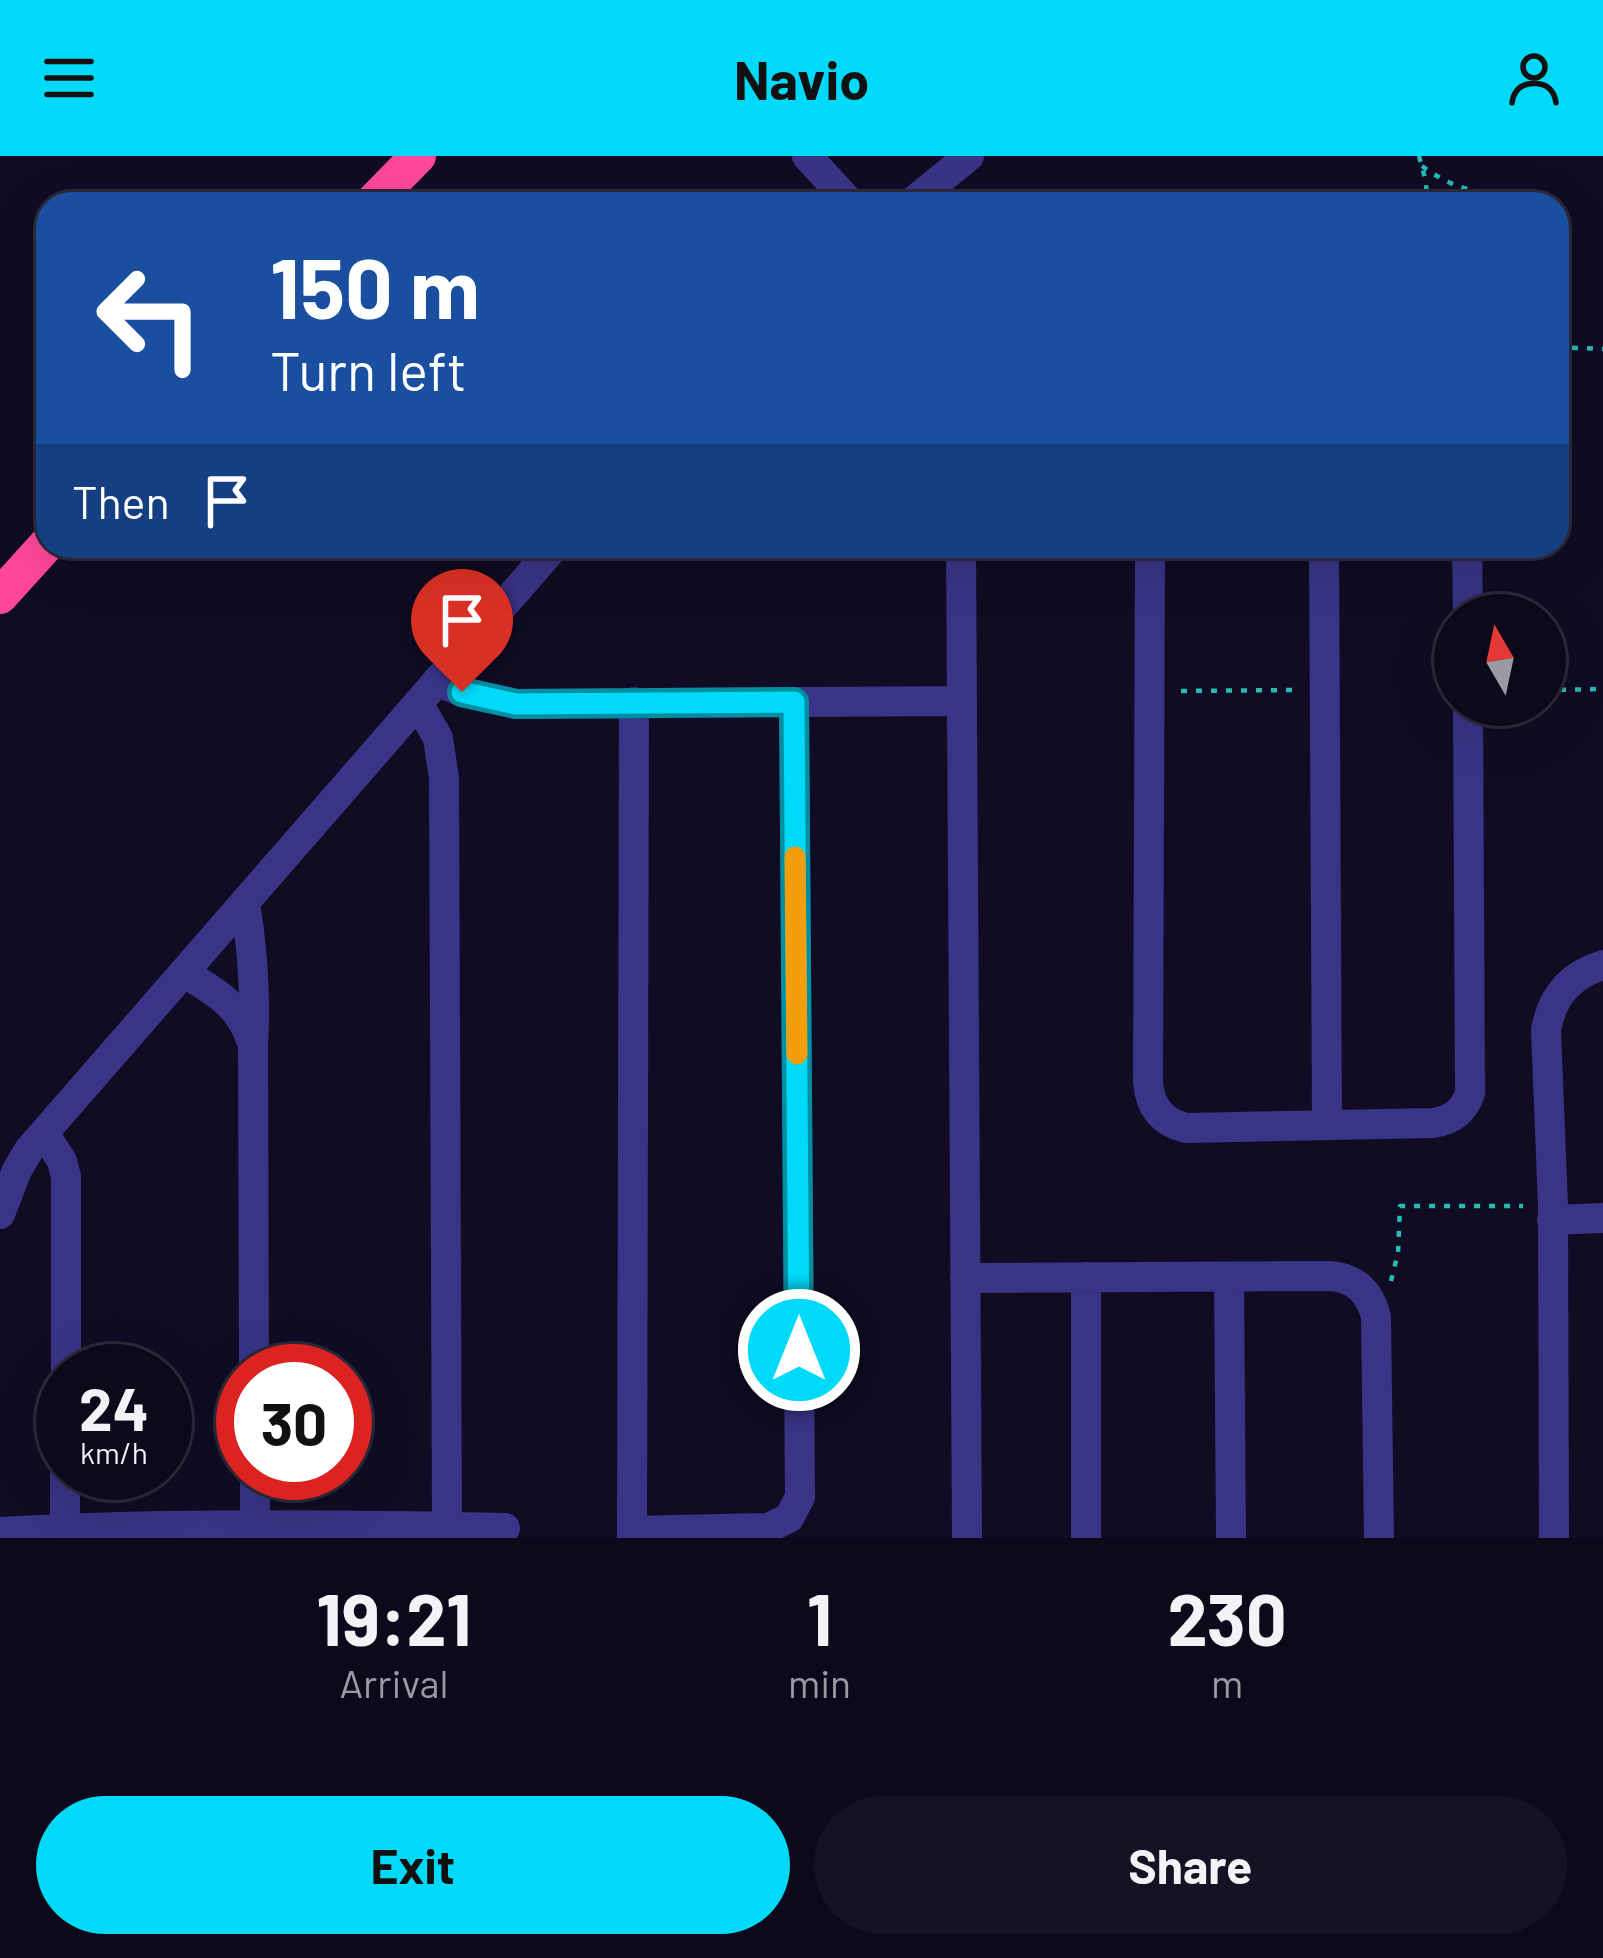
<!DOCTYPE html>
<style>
body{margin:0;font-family:Barlow,sans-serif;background:#151223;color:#f1f3f6;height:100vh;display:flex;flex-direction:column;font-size:45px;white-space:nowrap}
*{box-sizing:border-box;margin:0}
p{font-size:39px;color:#9a9aa2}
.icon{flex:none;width:66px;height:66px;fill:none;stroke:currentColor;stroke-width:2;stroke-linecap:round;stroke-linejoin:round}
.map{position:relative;height:1382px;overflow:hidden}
.panel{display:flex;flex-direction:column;background:#0c091a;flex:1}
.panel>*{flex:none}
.hud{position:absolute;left:36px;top:36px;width:1533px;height:366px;border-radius:36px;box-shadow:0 12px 48px #0002,0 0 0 3px #2c2a39;background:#1a4fa0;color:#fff;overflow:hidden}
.needle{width:78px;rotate:351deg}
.buttons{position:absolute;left:1434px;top:438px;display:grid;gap:24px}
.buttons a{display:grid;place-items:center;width:132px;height:132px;border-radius:50%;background:#0c091a;box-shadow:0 12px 48px #0002,0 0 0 3px #2c2a39;font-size:60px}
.speed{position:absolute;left:36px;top:1188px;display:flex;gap:24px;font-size:60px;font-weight:700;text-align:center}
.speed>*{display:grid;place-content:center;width:156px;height:156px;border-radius:50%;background:#0c091a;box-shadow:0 12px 48px #0002,0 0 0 3px #2c2a39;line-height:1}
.speed small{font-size:30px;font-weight:400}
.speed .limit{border:18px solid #d22;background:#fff;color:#111}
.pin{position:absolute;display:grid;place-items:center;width:102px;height:102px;color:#fff;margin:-123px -51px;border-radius:50% 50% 50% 0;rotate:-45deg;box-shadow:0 0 12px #0007}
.pin .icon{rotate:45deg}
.me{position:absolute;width:132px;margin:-66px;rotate:0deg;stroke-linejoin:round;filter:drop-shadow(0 0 9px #0008)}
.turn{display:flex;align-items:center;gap:42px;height:252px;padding:0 36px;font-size:54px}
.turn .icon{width:156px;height:156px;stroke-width:2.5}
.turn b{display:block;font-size:84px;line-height:102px}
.then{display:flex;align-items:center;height:114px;padding:0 36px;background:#0003;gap:24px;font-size:45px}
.eta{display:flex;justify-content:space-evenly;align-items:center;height:204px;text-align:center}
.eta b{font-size:72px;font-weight:700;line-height:84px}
.cta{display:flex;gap:24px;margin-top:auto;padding:24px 36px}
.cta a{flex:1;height:138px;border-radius:72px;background:#00daf8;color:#111;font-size:48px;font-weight:700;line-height:138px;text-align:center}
.cta a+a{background:#151223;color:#f1f3f6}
header{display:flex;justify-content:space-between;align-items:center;height:156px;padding:0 36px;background:#00daf8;color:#111;font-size:54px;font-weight:700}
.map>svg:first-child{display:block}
</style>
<header><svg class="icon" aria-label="menu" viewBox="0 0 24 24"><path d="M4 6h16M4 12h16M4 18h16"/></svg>Navio<svg class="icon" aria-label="person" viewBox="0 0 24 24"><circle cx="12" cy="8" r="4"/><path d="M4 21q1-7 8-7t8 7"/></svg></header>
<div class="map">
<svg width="1603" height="1382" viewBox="0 0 1603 1382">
<rect width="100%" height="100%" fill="#100c23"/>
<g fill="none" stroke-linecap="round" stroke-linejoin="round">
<path stroke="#26bbb5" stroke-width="4.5" stroke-dasharray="6 9" stroke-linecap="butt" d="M1419,0L1426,26L1427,48
M1422,10C1447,29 1472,37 1503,38
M1557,191L1603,193
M1545,534L1603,533
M1181,535L1295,534
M1391,1125L1398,1097L1400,1050H1523"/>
<path stroke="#393485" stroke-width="30" d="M807,0L851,48
M910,48L969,0
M961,390L967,1382
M1150,390L1148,926C1150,951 1162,966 1186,972L1433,967C1453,964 1464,955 1470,937L1468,549
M1324,390L1327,968
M1467,390L1468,459
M437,525L462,536L516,548L962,545
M418,547L438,582L444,622L447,1371
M245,747C253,795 256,841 253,890L254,1215
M184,817C214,835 240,849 251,884
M44,977L62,1005L66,1021V1215
M0,1058L17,1014L29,994L555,390
M1552,1064L1603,1062
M1086,1121V1382
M1229,1121L1231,1382
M965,1122L1329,1120C1355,1121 1370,1136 1376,1161L1379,1382
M255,1317V1368
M65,1372V1317
M633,1375L768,1372L789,1362L800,1341L794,546
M0,1376C168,1366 336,1369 505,1372
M632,1382L634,546
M1554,1382L1553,1050L1546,874C1552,840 1570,819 1603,809"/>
<path stroke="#ff489c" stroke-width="36" d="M371,48L418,0
M0,440L48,387"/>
</g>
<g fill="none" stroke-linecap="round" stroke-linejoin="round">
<defs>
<path id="route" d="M462,536L516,548L794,546L799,1194"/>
</defs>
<use href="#route" stroke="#008ea1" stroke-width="30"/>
<use href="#route" stroke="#00daf8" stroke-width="21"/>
<path stroke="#f59e0b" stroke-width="21" d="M795,701L797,898"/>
</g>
</svg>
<div class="buttons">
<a><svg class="needle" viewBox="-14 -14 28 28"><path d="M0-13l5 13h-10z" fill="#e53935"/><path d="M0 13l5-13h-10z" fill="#9a9aa2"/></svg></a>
</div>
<div class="speed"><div>24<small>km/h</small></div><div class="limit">30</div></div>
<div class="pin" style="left:462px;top:536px;background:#d93025"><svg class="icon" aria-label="arrive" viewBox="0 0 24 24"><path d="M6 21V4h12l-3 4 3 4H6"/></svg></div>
<svg class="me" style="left:799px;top:1194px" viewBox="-20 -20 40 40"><circle r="17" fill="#00daf8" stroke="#fff" stroke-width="3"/><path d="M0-11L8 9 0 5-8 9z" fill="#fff"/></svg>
<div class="hud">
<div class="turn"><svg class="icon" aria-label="left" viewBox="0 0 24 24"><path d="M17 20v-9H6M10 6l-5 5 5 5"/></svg><div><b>150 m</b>Turn left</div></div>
<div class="then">Then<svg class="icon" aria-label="arrive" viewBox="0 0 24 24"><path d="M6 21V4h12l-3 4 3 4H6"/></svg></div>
</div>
</div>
<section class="panel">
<div class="eta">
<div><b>19:21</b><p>Arrival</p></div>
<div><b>1</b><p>min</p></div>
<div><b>230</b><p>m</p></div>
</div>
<div class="cta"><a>Exit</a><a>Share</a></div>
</section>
